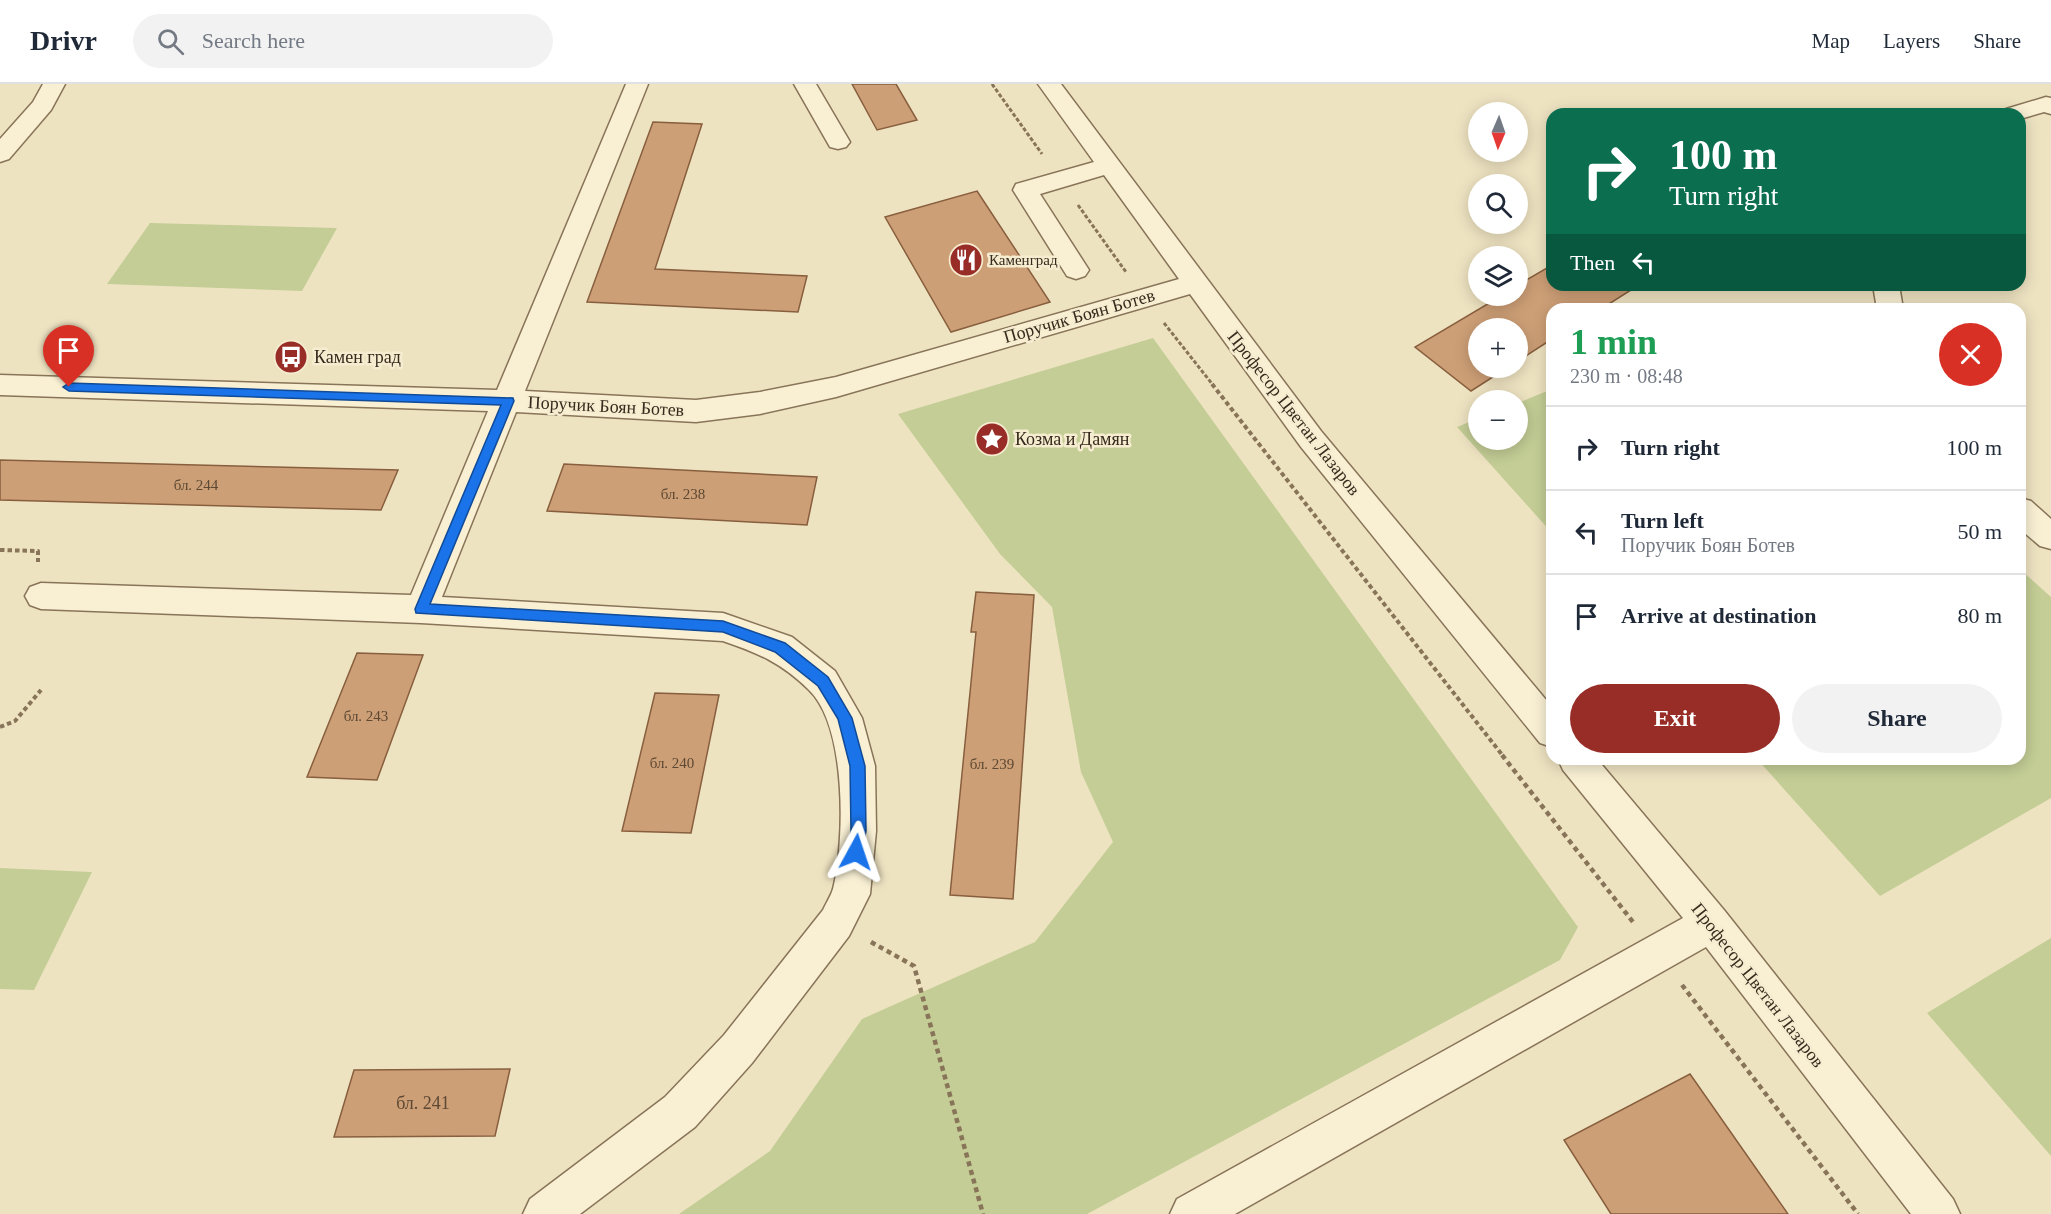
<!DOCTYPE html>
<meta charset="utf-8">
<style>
body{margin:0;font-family:Georgia,serif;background:#f2f2f3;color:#1f2937;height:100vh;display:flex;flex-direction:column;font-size:22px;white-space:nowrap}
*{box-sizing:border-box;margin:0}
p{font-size:20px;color:#747a83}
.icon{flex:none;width:33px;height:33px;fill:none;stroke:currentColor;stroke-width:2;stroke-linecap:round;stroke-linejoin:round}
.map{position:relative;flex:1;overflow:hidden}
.drawer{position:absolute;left:1546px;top:219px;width:480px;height:462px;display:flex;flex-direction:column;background:#fff;border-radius:18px;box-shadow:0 3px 15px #0003}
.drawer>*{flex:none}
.hud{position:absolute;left:1546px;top:24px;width:480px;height:183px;border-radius:18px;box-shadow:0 3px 15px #0003;background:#0b6e4f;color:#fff;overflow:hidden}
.needle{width:39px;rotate:182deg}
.tools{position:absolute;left:1468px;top:18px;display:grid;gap:12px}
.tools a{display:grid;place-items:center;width:60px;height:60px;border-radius:50%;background:#fff;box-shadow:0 3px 15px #0003;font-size:30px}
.pin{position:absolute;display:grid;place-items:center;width:51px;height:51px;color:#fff;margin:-62px -26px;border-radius:50% 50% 50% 0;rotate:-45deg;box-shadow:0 0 6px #0007}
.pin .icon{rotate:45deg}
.me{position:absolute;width:66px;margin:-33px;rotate:5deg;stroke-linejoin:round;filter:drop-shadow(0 0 4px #0008)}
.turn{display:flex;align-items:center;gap:21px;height:126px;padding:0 24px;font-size:27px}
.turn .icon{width:78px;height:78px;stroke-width:2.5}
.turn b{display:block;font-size:42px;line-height:51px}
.then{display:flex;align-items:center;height:57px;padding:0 24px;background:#0003;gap:12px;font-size:22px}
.round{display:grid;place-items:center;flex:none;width:63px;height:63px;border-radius:32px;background:#f2f2f3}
.headline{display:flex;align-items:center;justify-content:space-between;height:102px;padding:0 24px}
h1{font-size:36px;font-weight:600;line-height:45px;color:#1e9e55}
.button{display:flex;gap:12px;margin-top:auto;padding:12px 24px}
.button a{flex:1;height:69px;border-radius:36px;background:#982d27;color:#fff;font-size:24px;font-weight:600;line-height:69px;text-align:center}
.button a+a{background:#f2f2f3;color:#1f2937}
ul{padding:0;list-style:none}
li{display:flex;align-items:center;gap:18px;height:84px;padding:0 24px;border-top:2px solid #e0e1e3}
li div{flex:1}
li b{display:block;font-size:22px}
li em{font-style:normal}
header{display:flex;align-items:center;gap:36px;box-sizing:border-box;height:84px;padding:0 30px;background:#fff;border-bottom:2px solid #e0e1e3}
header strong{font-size:28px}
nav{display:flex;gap:33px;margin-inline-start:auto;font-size:21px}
.search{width:420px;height:54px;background:#f2f2f3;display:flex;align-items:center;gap:15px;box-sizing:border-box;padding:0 21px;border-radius:33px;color:#747a83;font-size:22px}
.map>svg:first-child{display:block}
</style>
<header>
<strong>Drivr</strong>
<div class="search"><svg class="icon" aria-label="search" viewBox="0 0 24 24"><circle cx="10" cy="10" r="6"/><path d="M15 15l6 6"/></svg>Search here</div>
<nav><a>Map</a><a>Layers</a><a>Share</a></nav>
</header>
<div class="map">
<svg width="2051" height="1130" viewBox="0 0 2051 1130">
<rect width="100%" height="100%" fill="#eee3c1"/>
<path fill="#c3cd95" d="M150,139L337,144L302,207L107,200Z
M1153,254L1578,843L1560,876L1087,1130H679L770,1067L862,935L1035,858L1113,758L1081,688L1052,523L1000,470L898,330Z
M1552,305V449L1457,343L1479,334V356H1518V319Z
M2021,486L2051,513V714L1880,812L1757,675H2020Z
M0,784L92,788L34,906L0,905Z
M2051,854V1072L1927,929Z"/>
<path fill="#cd9f76" stroke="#885f3e" stroke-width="1.5" d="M852,0H896L917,36L877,46Z
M653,38L702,40L655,185L807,192L798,228L587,218Z
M977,107L1050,218L951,248L885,133Z
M1552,181V201H1639L1601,225H1552V255L1518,277V244H1479V284H1507L1471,307L1415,263L1501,212H1518V201Z
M0,376L398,386L381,426L0,416Z
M564,380L817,393L807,441L547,427Z
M976,508L1034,511L1013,815L950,811L976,548H971Z
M357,569L423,571L377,696L307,693Z
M655,609L719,611L691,749L622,747Z
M510,985L495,1052L334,1053L354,986Z
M1690,990L1788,1130H1611L1564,1056Z"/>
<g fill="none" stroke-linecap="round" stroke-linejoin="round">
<defs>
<path id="minor" d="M43,0H65L51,26L9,75L0,78V55L33,18Z
M626,0H648L525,307L696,316L760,308L836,293L1179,195L1104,91L1040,110L1089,186L1085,192L1076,195L1067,192L1013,106L1016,100L1094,78L1038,0H1061L1321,347L1552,623V663L1540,659L1301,363L1190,210L836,313L760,330L696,338L516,328L442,513L723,529L792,553L835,587L862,634L875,682L876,747L870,810L849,852L752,979L695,1043L580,1130H523L530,1115L665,1013L724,951L823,826C826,819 831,812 833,805C845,757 847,643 809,606C782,579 758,569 723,557L421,539L41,525L30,521L25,512L30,503L41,499L411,511L488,327L0,311V291L497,306Z
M794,0H816L850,58L846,63L838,65L830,63Z
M2046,13L2051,14V30L2044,28L2020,35V30H2002L2006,25Z
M1873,201H1899L1903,225H1877Z
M2020,414L2031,417L2051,435V465L2040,462L2020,445Z
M1558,675H1597L1724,826L1953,1115L1960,1130H1911L1706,863L1235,1130H1170L1177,1115L1683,834L1563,686Z"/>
</defs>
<use href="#minor" stroke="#887458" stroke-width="3"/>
<path stroke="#887458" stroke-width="3" stroke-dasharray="4 2" stroke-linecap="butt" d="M992,0L1042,70
M1078,121L1126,188
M1164,239L1213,301"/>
<path stroke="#887458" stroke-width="4" stroke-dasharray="4.5 3" stroke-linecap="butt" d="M1212,300L1503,672
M0,466L38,467V478
M0,643L15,637L41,606"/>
<path stroke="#887458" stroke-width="4.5" stroke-dasharray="5 4" stroke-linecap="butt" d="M1502,671L1633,838
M871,858L914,882L983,1130
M1682,901L1858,1130"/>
<use href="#minor" fill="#f9f0d4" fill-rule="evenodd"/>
</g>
<path fill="#1a73e8" stroke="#114b97" stroke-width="1.5" d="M69,299L513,314L514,317L430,520L723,537L785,559L828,593L852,634L865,682L866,747L861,773L856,776L850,773L848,768L851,747L850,682L838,635L818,602L775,568L723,548L416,529L415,525L501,321L69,307L63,303Z"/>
<defs>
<symbol id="restaurant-disc" viewBox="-11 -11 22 22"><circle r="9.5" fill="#982d27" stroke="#f6edd1"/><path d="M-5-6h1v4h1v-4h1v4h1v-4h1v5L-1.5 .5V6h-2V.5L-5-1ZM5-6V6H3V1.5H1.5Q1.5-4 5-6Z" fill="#fff"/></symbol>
<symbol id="bus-disc" viewBox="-11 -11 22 22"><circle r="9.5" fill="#982d27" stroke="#f6edd1"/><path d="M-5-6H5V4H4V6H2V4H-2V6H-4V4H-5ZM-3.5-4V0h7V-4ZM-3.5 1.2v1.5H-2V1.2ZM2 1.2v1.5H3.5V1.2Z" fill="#fff"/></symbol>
<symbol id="sight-disc" viewBox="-11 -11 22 22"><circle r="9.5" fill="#982d27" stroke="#f6edd1"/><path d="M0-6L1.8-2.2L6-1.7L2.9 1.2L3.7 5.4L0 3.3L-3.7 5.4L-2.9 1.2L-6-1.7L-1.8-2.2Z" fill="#fff"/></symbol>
</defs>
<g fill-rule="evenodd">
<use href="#restaurant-disc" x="947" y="157" width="38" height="38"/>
<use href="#bus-disc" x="272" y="254" width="38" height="38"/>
<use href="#sight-disc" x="973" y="336" width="38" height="38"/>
</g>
<g text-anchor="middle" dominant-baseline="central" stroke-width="5" stroke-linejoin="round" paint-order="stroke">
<g font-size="15" fill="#372b1d" stroke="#f6edd1" text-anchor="start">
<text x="989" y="176">Каменград</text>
</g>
<g font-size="15" fill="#5c4833">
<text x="196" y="401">бл. 244</text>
<text x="683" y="410">бл. 238</text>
<text x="366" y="632">бл. 243</text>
<text x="672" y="679">бл. 240</text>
<text x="992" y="680">бл. 239</text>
</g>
<g font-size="18" fill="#372b1d" stroke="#f6edd1">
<text transform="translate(1079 232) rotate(-16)">Поручик Боян Ботев</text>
<text transform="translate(606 322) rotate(3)">Поручик Боян Ботев</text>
<text transform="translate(1294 329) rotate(52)">Професор Цветан Лазаров</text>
<text transform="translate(1758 901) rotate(52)">Професор Цветан Лазаров</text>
</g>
<g font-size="18" fill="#372b1d" stroke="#f6edd1" text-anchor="start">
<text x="314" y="273">Камен град</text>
<text x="1015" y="355">Козма и Дамян</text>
</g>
<g font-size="18" fill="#5c4833">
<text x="423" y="1019">бл. 241</text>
</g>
</g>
</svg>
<div class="tools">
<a><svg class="needle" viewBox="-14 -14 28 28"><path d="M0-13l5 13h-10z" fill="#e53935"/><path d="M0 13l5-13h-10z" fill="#747a83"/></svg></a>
<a><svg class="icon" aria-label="search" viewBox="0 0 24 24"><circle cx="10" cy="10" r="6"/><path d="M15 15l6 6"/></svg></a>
<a><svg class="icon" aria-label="layers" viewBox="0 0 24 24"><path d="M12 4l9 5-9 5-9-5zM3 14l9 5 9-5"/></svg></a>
<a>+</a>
<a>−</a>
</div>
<div class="pin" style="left:69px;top:303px;background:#d93025"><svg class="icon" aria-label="arrive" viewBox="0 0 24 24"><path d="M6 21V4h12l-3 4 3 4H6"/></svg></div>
<svg class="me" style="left:856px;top:768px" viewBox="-20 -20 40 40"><path d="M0-17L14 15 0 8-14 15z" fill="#1a73e8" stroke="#fff" stroke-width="4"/></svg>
<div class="hud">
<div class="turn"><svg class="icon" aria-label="right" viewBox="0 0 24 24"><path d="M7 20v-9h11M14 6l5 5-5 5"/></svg><div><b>100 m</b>Turn right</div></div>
<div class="then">Then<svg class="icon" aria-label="left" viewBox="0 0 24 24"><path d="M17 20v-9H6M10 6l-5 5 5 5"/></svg></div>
</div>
<section class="drawer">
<div class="headline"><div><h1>1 min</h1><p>230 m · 08:48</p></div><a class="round" style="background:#d93025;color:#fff"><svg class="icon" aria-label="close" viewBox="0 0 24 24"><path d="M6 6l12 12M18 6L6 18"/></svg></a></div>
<ul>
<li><svg class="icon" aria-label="right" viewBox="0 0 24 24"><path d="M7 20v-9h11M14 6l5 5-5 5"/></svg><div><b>Turn right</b></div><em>100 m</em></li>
<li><svg class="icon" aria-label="left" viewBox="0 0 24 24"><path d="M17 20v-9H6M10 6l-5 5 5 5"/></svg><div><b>Turn left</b><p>Поручик Боян Ботев</p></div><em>50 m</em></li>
<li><svg class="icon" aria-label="arrive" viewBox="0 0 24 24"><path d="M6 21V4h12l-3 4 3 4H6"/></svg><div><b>Arrive at destination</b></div><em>80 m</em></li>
</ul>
<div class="button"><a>Exit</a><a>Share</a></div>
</section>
</div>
